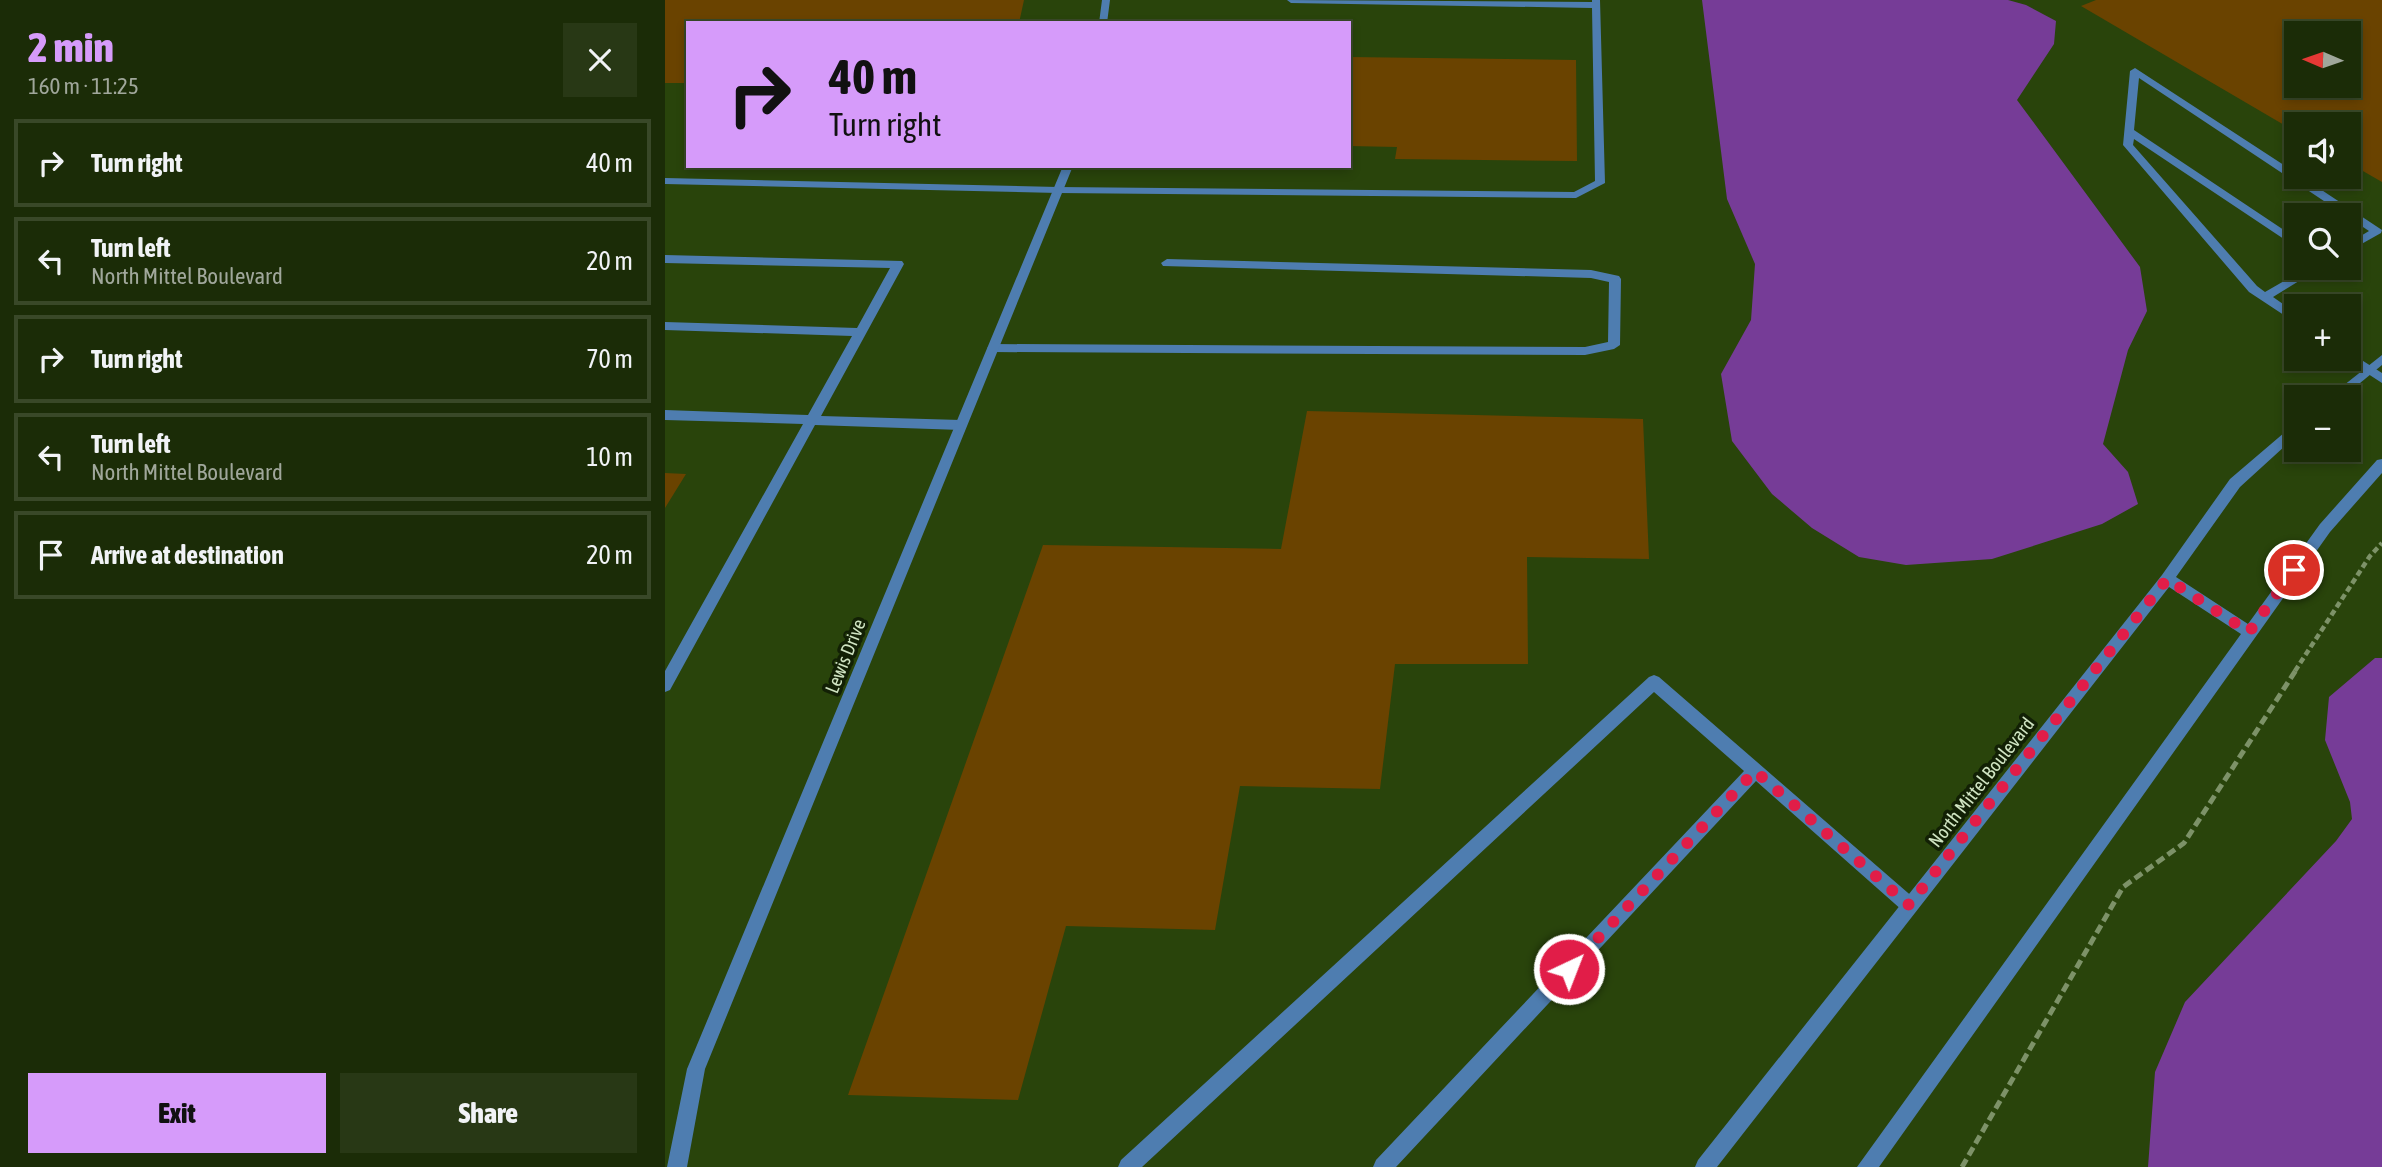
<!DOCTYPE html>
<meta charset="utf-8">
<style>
body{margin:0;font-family:"Asap Condensed",sans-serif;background:#283815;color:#f1f3f6;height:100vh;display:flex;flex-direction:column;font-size:26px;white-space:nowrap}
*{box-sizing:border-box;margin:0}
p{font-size:23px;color:#a0a79b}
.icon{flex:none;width:38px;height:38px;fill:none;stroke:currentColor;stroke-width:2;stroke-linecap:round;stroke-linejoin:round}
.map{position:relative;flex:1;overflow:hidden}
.side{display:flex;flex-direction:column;background:#1b2c07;width:665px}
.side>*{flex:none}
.top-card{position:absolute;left:21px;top:21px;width:665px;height:147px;border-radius:0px;box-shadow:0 4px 10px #0003,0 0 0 2px #394828;background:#d69bfa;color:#111;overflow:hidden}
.needle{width:46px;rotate:272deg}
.tools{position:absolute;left:1619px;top:21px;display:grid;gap:14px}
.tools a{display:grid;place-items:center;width:77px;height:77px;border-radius:0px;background:#1b2c07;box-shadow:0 4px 10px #0003,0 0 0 2px #394828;font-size:35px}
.pin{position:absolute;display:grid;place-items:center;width:60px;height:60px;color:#fff;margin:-30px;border:4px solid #fff;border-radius:50%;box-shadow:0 2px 7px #0007}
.me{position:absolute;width:77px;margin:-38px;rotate:43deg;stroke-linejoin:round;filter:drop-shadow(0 0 5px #0008)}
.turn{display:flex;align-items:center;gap:24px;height:147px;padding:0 28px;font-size:32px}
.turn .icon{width:91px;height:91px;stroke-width:2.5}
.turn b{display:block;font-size:49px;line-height:60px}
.round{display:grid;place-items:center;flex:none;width:74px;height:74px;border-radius:0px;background:#283815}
.headline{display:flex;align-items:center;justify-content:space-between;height:119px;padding:0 28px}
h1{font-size:42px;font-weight:800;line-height:52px;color:#d69bfa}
.cta{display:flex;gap:14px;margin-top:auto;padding:14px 28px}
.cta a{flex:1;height:80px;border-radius:0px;background:#d69bfa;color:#111;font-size:28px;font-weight:800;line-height:80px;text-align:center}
.cta a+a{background:#283815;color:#f1f3f6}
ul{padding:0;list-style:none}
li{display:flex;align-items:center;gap:21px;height:88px;margin:0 14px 10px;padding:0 14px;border:4px solid #394828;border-radius:0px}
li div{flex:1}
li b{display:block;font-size:26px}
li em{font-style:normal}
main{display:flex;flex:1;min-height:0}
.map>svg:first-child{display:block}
</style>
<main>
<section class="side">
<div class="headline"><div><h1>2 min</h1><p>160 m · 11:25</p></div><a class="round"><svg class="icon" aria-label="close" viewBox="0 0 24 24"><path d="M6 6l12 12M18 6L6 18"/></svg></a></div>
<ul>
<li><svg class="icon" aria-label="right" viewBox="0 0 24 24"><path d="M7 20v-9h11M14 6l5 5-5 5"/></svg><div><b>Turn right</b></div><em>40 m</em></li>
<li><svg class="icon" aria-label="left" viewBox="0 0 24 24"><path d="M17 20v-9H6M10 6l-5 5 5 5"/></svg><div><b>Turn left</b><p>North Mittel Boulevard</p></div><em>20 m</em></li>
<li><svg class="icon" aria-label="right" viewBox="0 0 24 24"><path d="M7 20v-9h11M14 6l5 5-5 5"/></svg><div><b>Turn right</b></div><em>70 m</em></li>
<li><svg class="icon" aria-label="left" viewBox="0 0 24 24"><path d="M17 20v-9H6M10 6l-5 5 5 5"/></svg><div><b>Turn left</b><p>North Mittel Boulevard</p></div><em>10 m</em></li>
<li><svg class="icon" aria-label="arrive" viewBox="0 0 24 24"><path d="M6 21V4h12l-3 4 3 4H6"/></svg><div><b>Arrive at destination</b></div><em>20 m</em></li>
</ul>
<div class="cta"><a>Exit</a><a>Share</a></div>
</section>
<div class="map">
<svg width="1717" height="1167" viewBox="0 0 1717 1167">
<rect width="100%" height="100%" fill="#243b09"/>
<path fill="#29440b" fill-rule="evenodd" d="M0,0H1717V1167H0ZM23,23H684V166H23ZM1631,33H1684V86H1631ZM1631,124H1684V177H1631ZM1631,215H1684V268H1631ZM1631,306H1684V359H1631ZM1631,397H1684V450H1631Z"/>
<path fill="#763c97" d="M1037,0H1343L1361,5L1391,21L1389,44L1352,100L1475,267L1482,311L1463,350L1438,444L1463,472L1473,504L1437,524L1327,559L1241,565L1194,557L1147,528L1107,494L1067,441L1056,374L1086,320L1090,264L1062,199Z
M1710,658H1717V1167H1483L1490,1072L1520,1002L1671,841L1687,819L1685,802L1660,740L1664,697Z"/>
<path fill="#6a4300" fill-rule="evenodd" d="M0,0H359L354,23H23V83H0Z
M1431,0H1717V182L1684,163V124H1631V132L1416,6ZM1631,33H1684V86H1631Z
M684,57L911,60L912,161L730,159L732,147L684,146Z
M642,411L978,419L984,559L862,557L863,664H730L715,789L575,786L550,930L401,926L353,1100L183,1095L378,545L616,549Z
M0,473L21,474L0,508Z"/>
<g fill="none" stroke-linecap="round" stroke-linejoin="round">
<path stroke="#7d9268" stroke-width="4.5" stroke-dasharray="6 3.5" stroke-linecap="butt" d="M1630,671L1705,556L1717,543"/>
<path stroke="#7d9268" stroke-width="5" stroke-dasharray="9 4.5" stroke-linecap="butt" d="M1297,1167L1458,887L1519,843L1631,670"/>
<path fill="#4e7db0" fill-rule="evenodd" d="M622,0L927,2V0H935L940,183L911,198L393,193L0,184V178L393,187L909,192L930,181L927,8L626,3Z
M1470,68L1631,173V177H1637L1717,230L1716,233L1684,251V243L1704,231L1474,78L1469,130L1631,238V247L1469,139L1468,145L1592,286L1600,292L1642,268H1655L1608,297L1631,313V323L1584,292L1458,145L1465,71Z
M0,255L237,261L239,264L156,416L296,420L302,425L296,430L150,425L5,690L0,692V671L138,424L0,420V410L143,415L187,336L0,330V322L192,328L225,268L0,263Z
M502,259L926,270L954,276L956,279L955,345L949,349L920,355L328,352L322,348L328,344L920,347L943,342L944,282L926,278L498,266L496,263Z
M1684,352L1717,373V383L1680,359H1684Z
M989,675L994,677L1250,899L1252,905L1250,911L1244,913L1238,911L1091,781L731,1167H708L711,1160L1079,771L989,692L477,1167H453L456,1160L984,677Z"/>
<path fill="#4e7db0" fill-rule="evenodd" d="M437,0H445L442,23H434Z
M398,166H408L40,1069L22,1167H2L22,1069Z
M1717,355V365L1678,397H1664Z
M1631,424V436L1575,487L1511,577L1583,624L1655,524L1712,460L1717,459V473L1665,532L1214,1167H1192L1576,634L1504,587L1052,1167H1030L1033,1160L1497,575L1565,479L1627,426Z"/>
</g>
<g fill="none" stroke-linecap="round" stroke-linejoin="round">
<path stroke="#e11d48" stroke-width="12" stroke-dasharray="0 21.6" d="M904,969L1090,771L1244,905L1502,579L1584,632L1629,570"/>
</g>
<g text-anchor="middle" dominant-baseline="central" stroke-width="7" stroke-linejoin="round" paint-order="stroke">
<g font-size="19" fill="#d0e4c2" stroke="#122005">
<text transform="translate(180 656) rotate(-68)">Lewis Drive</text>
<text transform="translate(1316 782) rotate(-52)">North Mittel Boulevard</text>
</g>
</g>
</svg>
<div class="tools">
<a><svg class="needle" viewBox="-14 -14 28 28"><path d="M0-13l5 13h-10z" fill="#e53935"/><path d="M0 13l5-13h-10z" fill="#a0a79b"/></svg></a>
<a><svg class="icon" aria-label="sound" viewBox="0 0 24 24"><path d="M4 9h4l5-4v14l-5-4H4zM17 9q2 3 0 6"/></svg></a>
<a><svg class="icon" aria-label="search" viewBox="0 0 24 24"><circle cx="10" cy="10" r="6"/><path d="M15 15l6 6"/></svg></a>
<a>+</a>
<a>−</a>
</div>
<div class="pin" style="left:1629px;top:570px;background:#d93025"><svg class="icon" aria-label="arrive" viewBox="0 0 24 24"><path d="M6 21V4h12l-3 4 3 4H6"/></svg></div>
<svg class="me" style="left:904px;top:969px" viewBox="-20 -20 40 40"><circle r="17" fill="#e11d48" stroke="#fff" stroke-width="3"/><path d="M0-11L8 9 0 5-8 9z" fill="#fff"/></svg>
<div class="top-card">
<div class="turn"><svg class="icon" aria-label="right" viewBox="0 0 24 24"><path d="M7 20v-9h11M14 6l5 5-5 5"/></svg><div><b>40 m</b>Turn right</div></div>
</div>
</div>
</main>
